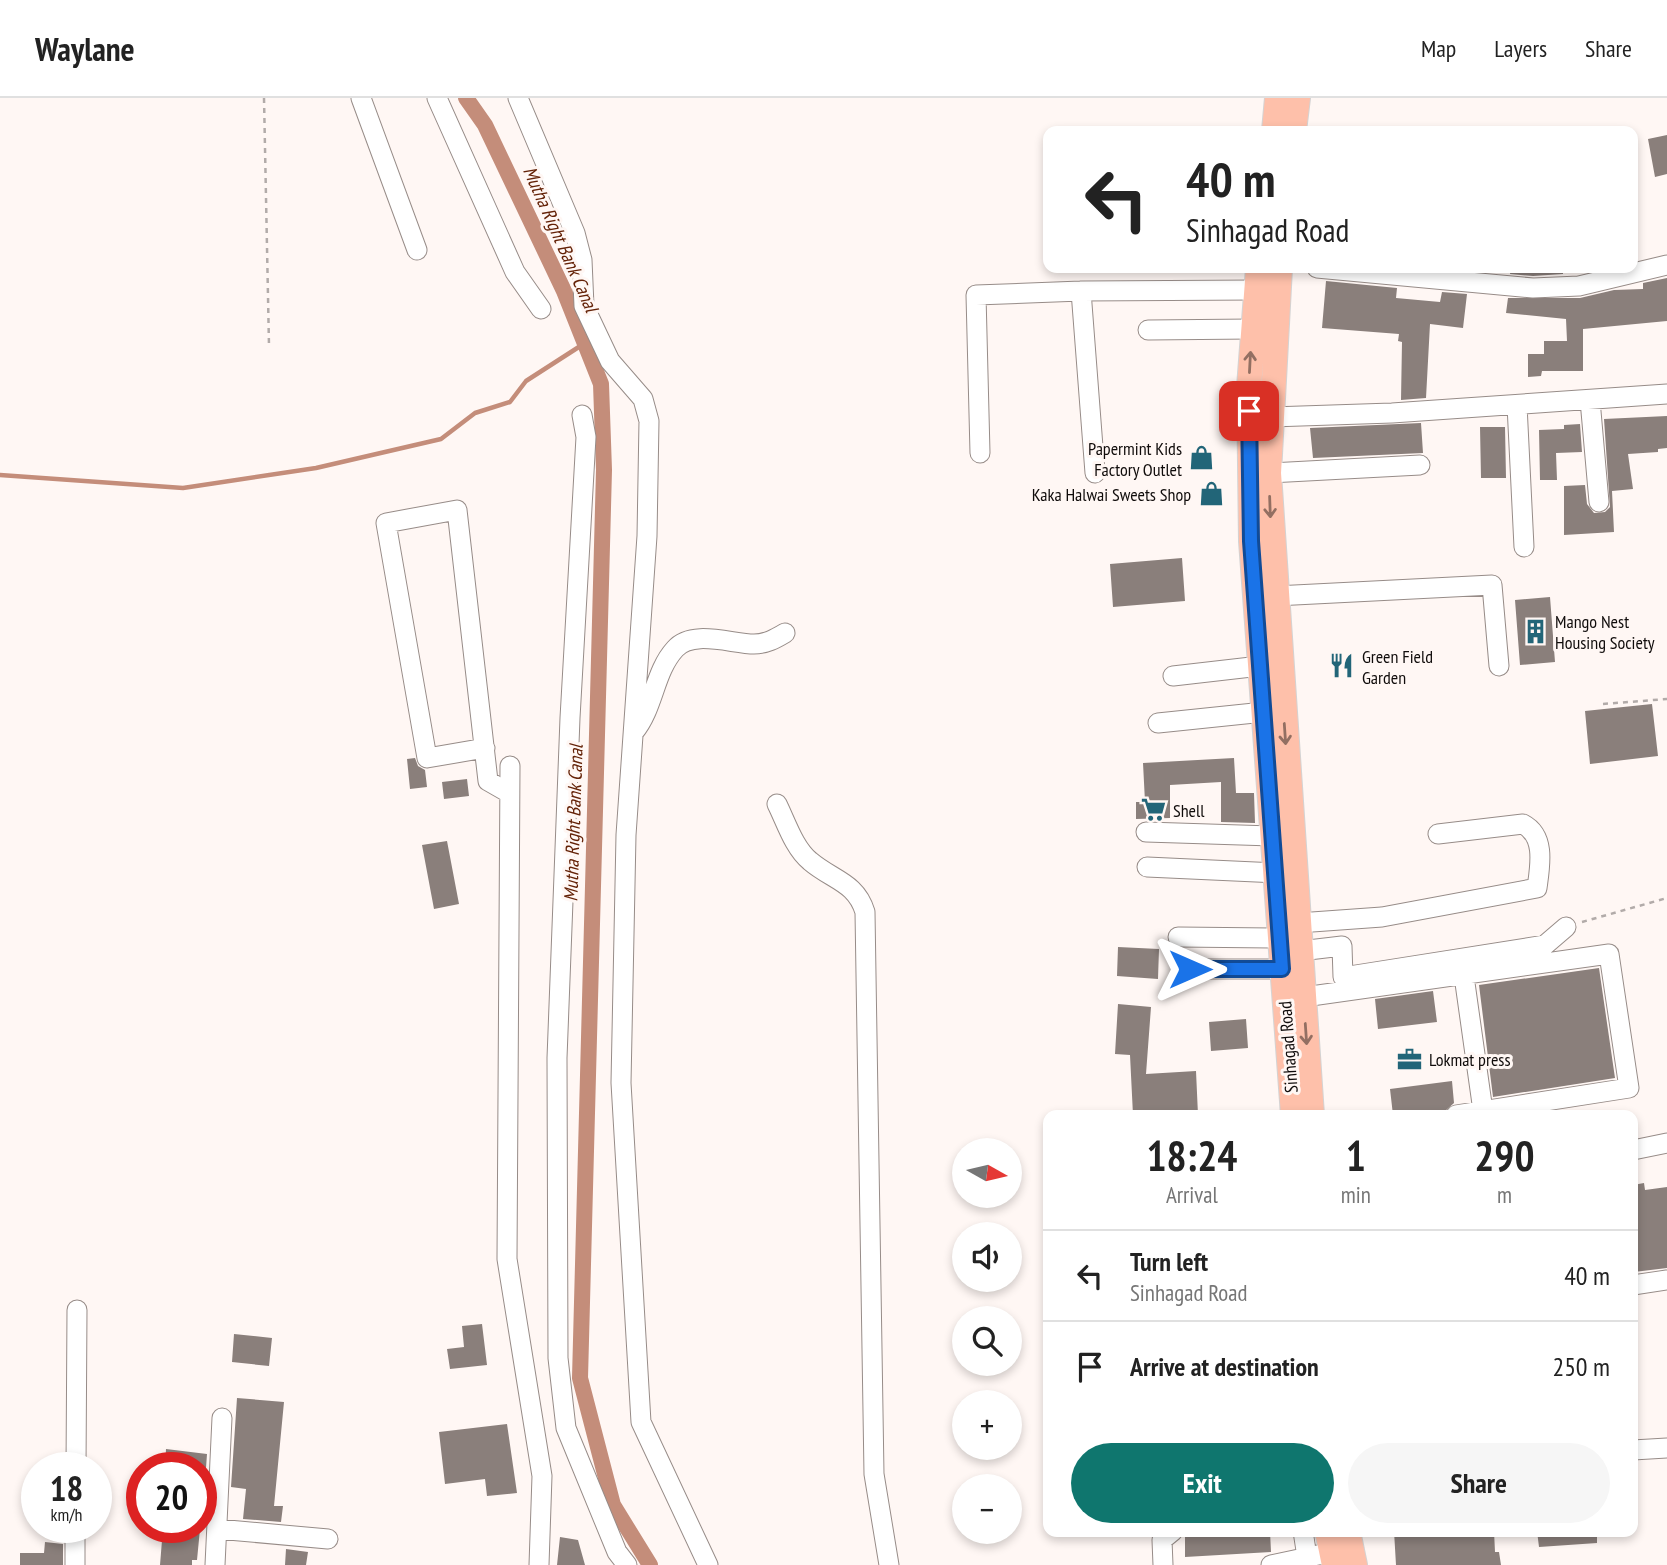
<!DOCTYPE html>
<meta charset="utf-8">
<style>
body{margin:0;font-family:"PT Sans Narrow",sans-serif;background:#f6f6f6;color:#222;height:100vh;display:flex;flex-direction:column;font-size:26px;white-space:nowrap}
*{box-sizing:border-box;margin:0}
p{font-size:23px;color:#767676}
.icon{flex:none;width:38px;height:38px;fill:none;stroke:currentColor;stroke-width:2;stroke-linecap:round;stroke-linejoin:round}
.map{position:relative;flex:1;overflow:hidden}
.side{position:absolute;left:1043px;top:1012px;width:595px;height:427px;display:flex;flex-direction:column;background:#fff;border-radius:14px;box-shadow:0 4px 10px #0003}
.side>*{flex:none}
.top-card{position:absolute;left:1043px;top:28px;width:595px;height:147px;border-radius:14px;box-shadow:0 4px 10px #0003;background:#fff;color:#222;overflow:hidden}
.needle{width:46px;rotate:98deg}
.tools{position:absolute;left:952px;top:1040px;display:grid;gap:14px}
.tools a{display:grid;place-items:center;width:70px;height:70px;border-radius:50%;background:#fff;box-shadow:0 4px 10px #0003;font-size:35px}
.speed{position:absolute;left:21px;top:1354px;display:flex;gap:14px;font-size:35px;font-weight:700;text-align:center}
.speed>*{display:grid;place-content:center;width:91px;height:91px;border-radius:50%;background:#fff;box-shadow:0 4px 10px #0003;line-height:1}
.speed small{font-size:18px;font-weight:400}
.speed .limit{border:10px solid #d22;background:#fff;color:#111}
.pin{position:absolute;display:grid;place-items:center;width:60px;height:60px;color:#fff;margin:-30px;border-radius:14px;box-shadow:0 4px 10px #0006}
.me{position:absolute;width:77px;margin:-38px;rotate:90deg;stroke-linejoin:round;filter:drop-shadow(0 0 5px #0008)}
.turn{display:flex;align-items:center;gap:24px;height:147px;padding:0 28px;font-size:32px}
.turn .icon{width:91px;height:91px;stroke-width:2.5}
.turn b{display:block;font-size:49px;line-height:60px}
.eta{display:flex;justify-content:space-evenly;align-items:center;height:119px;text-align:center}
.eta b{font-size:42px;font-weight:600;line-height:49px}
.action{display:flex;gap:14px;margin-top:auto;padding:14px 28px}
.action a{flex:1;height:80px;border-radius:42px;background:#0f766e;color:#fff;font-size:28px;font-weight:600;line-height:80px;text-align:center}
.action a+a{background:#f6f6f6;color:#222}
ul{padding:0;list-style:none}
li{display:flex;align-items:center;gap:21px;height:91px;padding:0 28px;border-top:2px solid #e0e0e0}
li div{flex:1}
li b{display:block;font-size:26px}
li em{font-style:normal}
header{display:flex;align-items:center;gap:42px;box-sizing:border-box;height:98px;padding:0 35px;background:#fff;border-bottom:2px solid #e0e0e0}
header strong{font-size:33px}
nav{display:flex;gap:38px;margin-inline-start:auto;font-size:24px}
.map>svg:first-child{display:block}
</style>
<header>
<strong>Waylane</strong>
<nav><a>Map</a><a>Layers</a><a>Share</a></nav>
</header>
<div class="map">
<svg width="1667" height="1467" viewBox="0 0 1667 1467">
<rect width="100%" height="100%" fill="#fff7f4"/>
<g fill="none" stroke-linecap="round" stroke-linejoin="round">
<path stroke="#c48d7a" stroke-width="4.5" d="M0,377L183,390L316,370L441,341L475,315L510,304L526,283L585,245"/>
<path stroke="#c48d7a" stroke-width="16" d="M466,0L485,27L564,193L601,286L604,372L580,1280L613,1407L650,1467"/>
</g>
<path fill="#8a7f7b" d="M1667,37V76L1655,79L1648,41Z
M1511,170H1563V176L1533,178L1510,176Z
M1667,180V223L1583,231V273H1542L1541,278L1528,279V256H1544V243H1567L1566,221L1506,215L1508,200H1580L1614,192L1643,191V185Z
M1326,183L1397,190L1396,200L1440,204L1442,194L1467,196L1463,230L1430,226L1426,300L1401,302L1402,244L1398,243L1399,236L1322,230Z
M1667,318V350L1658,351V354L1628,356L1633,391L1612,393L1614,434L1564,437V388L1585,387L1587,406L1594,415L1605,414L1610,409L1604,321Z
M1421,325L1423,355L1313,360L1310,330Z
M1580,326L1582,354L1556,355L1557,382H1540L1539,332L1564,331V327Z
M1480,329H1505L1506,380H1481Z
M1182,460L1185,503L1113,509L1110,466Z
M1550,499L1555,564L1520,567L1515,502Z
M1652,606L1658,658L1590,666L1585,613Z
M415,660L418,668L425,672L427,689L410,691L407,661Z
M1234,660L1236,695H1254L1255,725L1221,724V684L1170,687V720L1136,721V704H1145L1143,665Z
M467,681L469,698L444,701L442,684Z
M447,743L459,806L434,811L422,747Z
M1118,849L1159,851L1158,881L1117,878Z
M1599,870L1615,980L1493,999L1479,887Z
M1433,893L1437,924L1378,931L1375,901Z
M1118,906L1151,909L1146,976L1196,973L1198,1017H1133L1130,957L1115,956Z
M1246,921L1248,950L1211,953L1209,924Z
M1452,983L1454,1005L1444,1014L1393,1017L1390,991Z
M1644,1085L1645,1092L1667,1089V1170L1634,1174L1633,1087Z
M482,1226L487,1267L450,1271L447,1251L464,1249L462,1228Z
M234,1236L272,1240L269,1268L232,1264Z
M237,1300L284,1304L274,1408H283L281,1424L243,1421L246,1391L231,1389Z
M507,1326L517,1395L487,1398L485,1381L445,1386L439,1334Z
M166,1351L207,1356L206,1370H165Z
M163,1430L200,1431L197,1462H192V1467H160Z
M1185,1433H1270L1271,1454L1185,1459Z
M1394,1433H1494L1495,1454H1499L1501,1467H1396Z
M1537,1433H1597V1445L1539,1449Z
M560,1439L578,1442L585,1467H557Z
M45,1444L63,1446V1467H20V1455H44Z
M286,1451L308,1454L306,1467H285Z"/>
<g fill="none" stroke-linecap="round" stroke-linejoin="round">
<defs>
<path id="minor" d="M361,0L417,152
M437,0L515,174L541,211
M518,0L575,135L582,162L584,208L610,263L643,301L649,323L647,438L626,737L621,985L641,1324L708,1467
M1317,170L1533,190L1579,188L1667,167
M1148,232L1252,231
M1590,302L1599,404
M1517,307L1524,449
M582,317L586,339L570,620L557,960L558,1260L566,1330L617,1454L627,1467
M1271,319L1392,315L1667,296
M980,355L976,197L1081,193
M1095,375L1081,193L1256,192
M1269,375L1420,367
M1275,498L1492,487L1499,568
M1173,578L1260,568
M1158,625L1264,614
M634,634C654,610 654,574 675,551C692,531 732,546 754,546C766,546 775,541 785,535
M485,650L427,660L386,425L457,412L488,683L509,695
M510,668L507,1161L542,1378L539,1467
M777,706C786,724 794,750 810,763C832,782 856,784 865,814L874,1376L889,1467
M1146,734L1272,738
M1147,769L1275,775
M1298,825L1382,819L1537,790C1540,768 1546,738 1523,726L1438,736
M1178,839L1280,840
M1300,853L1342,848L1343,879L1545,847L1566,829
M1190,871H1282
M1464,878L1483,1013
M1304,899L1609,856L1629,990L1456,1017
M1633,1052L1667,1045
M1633,1187L1667,1182
M1633,1352L1667,1350
M76,1370L77,1212
M217,1431L328,1441
M1303,1433L1307,1459
M75,1467V1430
M215,1467L222,1320
M1163,1467L1162,1442L1173,1433
M1271,1467L1332,1454"/>
<path id="major" d="M1274,33L1277,0
M1294,33L1298,0
M1258,170L1249,289L1251,443L1293,1017
M1280,170L1269,375L1312,1017
M1327,1433L1334,1467
M1348,1433L1355,1467"/>
</defs>
<use href="#minor" stroke="#978c88" stroke-width="21"/>
<use href="#major" stroke="#d4d3d3" stroke-width="26"/>
<path stroke="#b2aba9" stroke-width="2.5" stroke-dasharray="5 5" stroke-linecap="butt" d="M264,0L269,248
M1603,606L1667,601
M1582,824L1667,800"/>
<use href="#minor" stroke="#fff" stroke-width="19"/>
<use href="#major" stroke="#fec0aa" stroke-width="24"/>
</g>
<defs><path id="oneway-shaft" d="M-6 0H5M1.5-3L5.5 0L1.5 3" fill="none" stroke-width="1.6" stroke-linecap="round" stroke-linejoin="round" transform="scale(1.75)"/></defs>
<g stroke="#936f62">
<use href="#oneway-shaft" transform="translate(1250 264) rotate(-87)"/>
<use href="#oneway-shaft" transform="translate(1270 409) rotate(88)"/>
<use href="#oneway-shaft" transform="translate(1285 636) rotate(86)"/>
<use href="#oneway-shaft" transform="translate(1306 936) rotate(86)"/>
</g>
<g fill="none" stroke-linecap="round" stroke-linejoin="round">
<defs>
<path id="route" d="M1190,871H1282L1251,443L1249,313"/>
</defs>
<use href="#route" stroke="#114b97" stroke-width="18"/>
<use href="#route" stroke="#1a73e8" stroke-width="12"/>
</g>
<defs>
<symbol id="shop-bare" viewBox="-9 -9 18 18"><path d="M-5-2.5h2.3a2.7 3.5 0 0 1 5.4 0H5L5.5 6h-11ZM-1.5-2.5h3a1.5 2.3 0 0 0-3 0Z" fill="#226578" stroke="#fff7f4" stroke-width="2.5" paint-order="stroke"/></symbol>
<symbol id="building-bare" viewBox="-9 -9 18 18"><path d="M-4-6H4V6H1V3H-1V6H-4ZM-2.5-4.3h1.7v1.8h-1.7ZM.8-4.3h1.7v1.8H.8ZM-2.5-1h1.7V.8h-1.7ZM.8-1h1.7V.8H.8Z" fill="#226578" stroke="#fff7f4" stroke-width="2.5" paint-order="stroke"/></symbol>
<symbol id="restaurant-bare" viewBox="-9 -9 18 18"><path d="M-5-6h1v4h1v-4h1v4h1v-4h1v5L-1.5 .5V6h-2V.5L-5-1ZM5-6V6H3V1.5H1.5Q1.5-4 5-6Z" fill="#226578" stroke="#fff7f4" stroke-width="2.5" paint-order="stroke"/></symbol>
<symbol id="supermarket-bare" viewBox="-9 -9 18 18"><path d="M-6-5.5h2.5l.6 2H6L4.5 2H-2.5L-4.4-4H-6ZM-1.5 3.2a1.3 1.3 0 1 0 .1 0ZM3 3.2a1.3 1.3 0 1 0 .1 0Z" fill="#226578" stroke="#fff7f4" stroke-width="2.5" paint-order="stroke"/></symbol>
<symbol id="office-bare" viewBox="-9 -9 18 18"><path d="M-6-3h4V-5.5h4V-3h4V5H-6ZM-1-4.5V-3h2v-1.5ZM-6 0V1H6V0Z" fill="#226578" stroke="#fff7f4" stroke-width="2.5" paint-order="stroke"/></symbol>
</defs>
<g fill-rule="evenodd">
<use href="#shop-bare" x="1184" y="342" width="35" height="35"/>
<use href="#shop-bare" x="1194" y="378" width="35" height="35"/>
<use href="#building-bare" x="1518" y="516" width="35" height="35"/>
<use href="#restaurant-bare" x="1324" y="550" width="35" height="35"/>
<use href="#supermarket-bare" x="1136" y="694" width="35" height="35"/>
<use href="#office-bare" x="1392" y="944" width="35" height="35"/>
</g>
<g text-anchor="middle" dominant-baseline="central" stroke-width="6" stroke-linejoin="round" paint-order="stroke">
<g font-size="18" fill="#100c0b" stroke="#fff7f4" text-anchor="start">
<text x="1182" y="350" text-anchor="end">Papermint Kids<tspan x="1182" dy="21">Factory Outlet</tspan></text>
<text x="1191" y="396" text-anchor="end">Kaka Halwai Sweets Shop</text>
<text x="1555" y="523">Mango Nest<tspan x="1555" dy="21">Housing Society</tspan></text>
<text x="1362" y="558">Green Field<tspan x="1362" dy="21">Garden</tspan></text>
<text x="1173" y="712">Shell</text>
<text x="1429" y="961">Lokmat press</text>
</g>
<g font-size="18" fill="#100c0b" stroke="#fff7f4">
<text transform="translate(1288 949) rotate(-94)">Sinhagad Road</text>
</g>
<g font-size="19" font-style="italic" fill="#642207" stroke="#fff7f4">
<text transform="translate(561 141) rotate(66)">Mutha Right Bank Canal</text>
<text transform="translate(573 725) rotate(-88)">Mutha Right Bank Canal</text>
</g>
</g>
</svg>
<div class="tools">
<a><svg class="needle" viewBox="-14 -14 28 28"><path d="M0-13l5 13h-10z" fill="#e53935"/><path d="M0 13l5-13h-10z" fill="#767676"/></svg></a>
<a><svg class="icon" aria-label="sound" viewBox="0 0 24 24"><path d="M4 9h4l5-4v14l-5-4H4zM17 9q2 3 0 6"/></svg></a>
<a><svg class="icon" aria-label="search" viewBox="0 0 24 24"><circle cx="10" cy="10" r="6"/><path d="M15 15l6 6"/></svg></a>
<a>+</a>
<a>−</a>
</div>
<div class="speed"><div>18<small>km/h</small></div><div class="limit">20</div></div>
<div class="pin" style="left:1249px;top:313px;background:#d93025"><svg class="icon" aria-label="arrive" viewBox="0 0 24 24"><path d="M6 21V4h12l-3 4 3 4H6"/></svg></div>
<svg class="me" style="left:1190px;top:871px" viewBox="-20 -20 40 40"><path d="M0-17L14 15 0 8-14 15z" fill="#1a73e8" stroke="#fff" stroke-width="4"/></svg>
<div class="top-card">
<div class="turn"><svg class="icon" aria-label="left" viewBox="0 0 24 24"><path d="M17 20v-9H6M10 6l-5 5 5 5"/></svg><div><b>40 m</b>Sinhagad Road</div></div>
</div>
<section class="side">
<div class="eta">
<div><b>18:24</b><p>Arrival</p></div>
<div><b>1</b><p>min</p></div>
<div><b>290</b><p>m</p></div>
</div>
<ul>
<li><svg class="icon" aria-label="left" viewBox="0 0 24 24"><path d="M17 20v-9H6M10 6l-5 5 5 5"/></svg><div><b>Turn left</b><p>Sinhagad Road</p></div><em>40 m</em></li>
<li><svg class="icon" aria-label="arrive" viewBox="0 0 24 24"><path d="M6 21V4h12l-3 4 3 4H6"/></svg><div><b>Arrive at destination</b></div><em>250 m</em></li>
</ul>
<div class="action"><a>Exit</a><a>Share</a></div>
</section>
</div>
